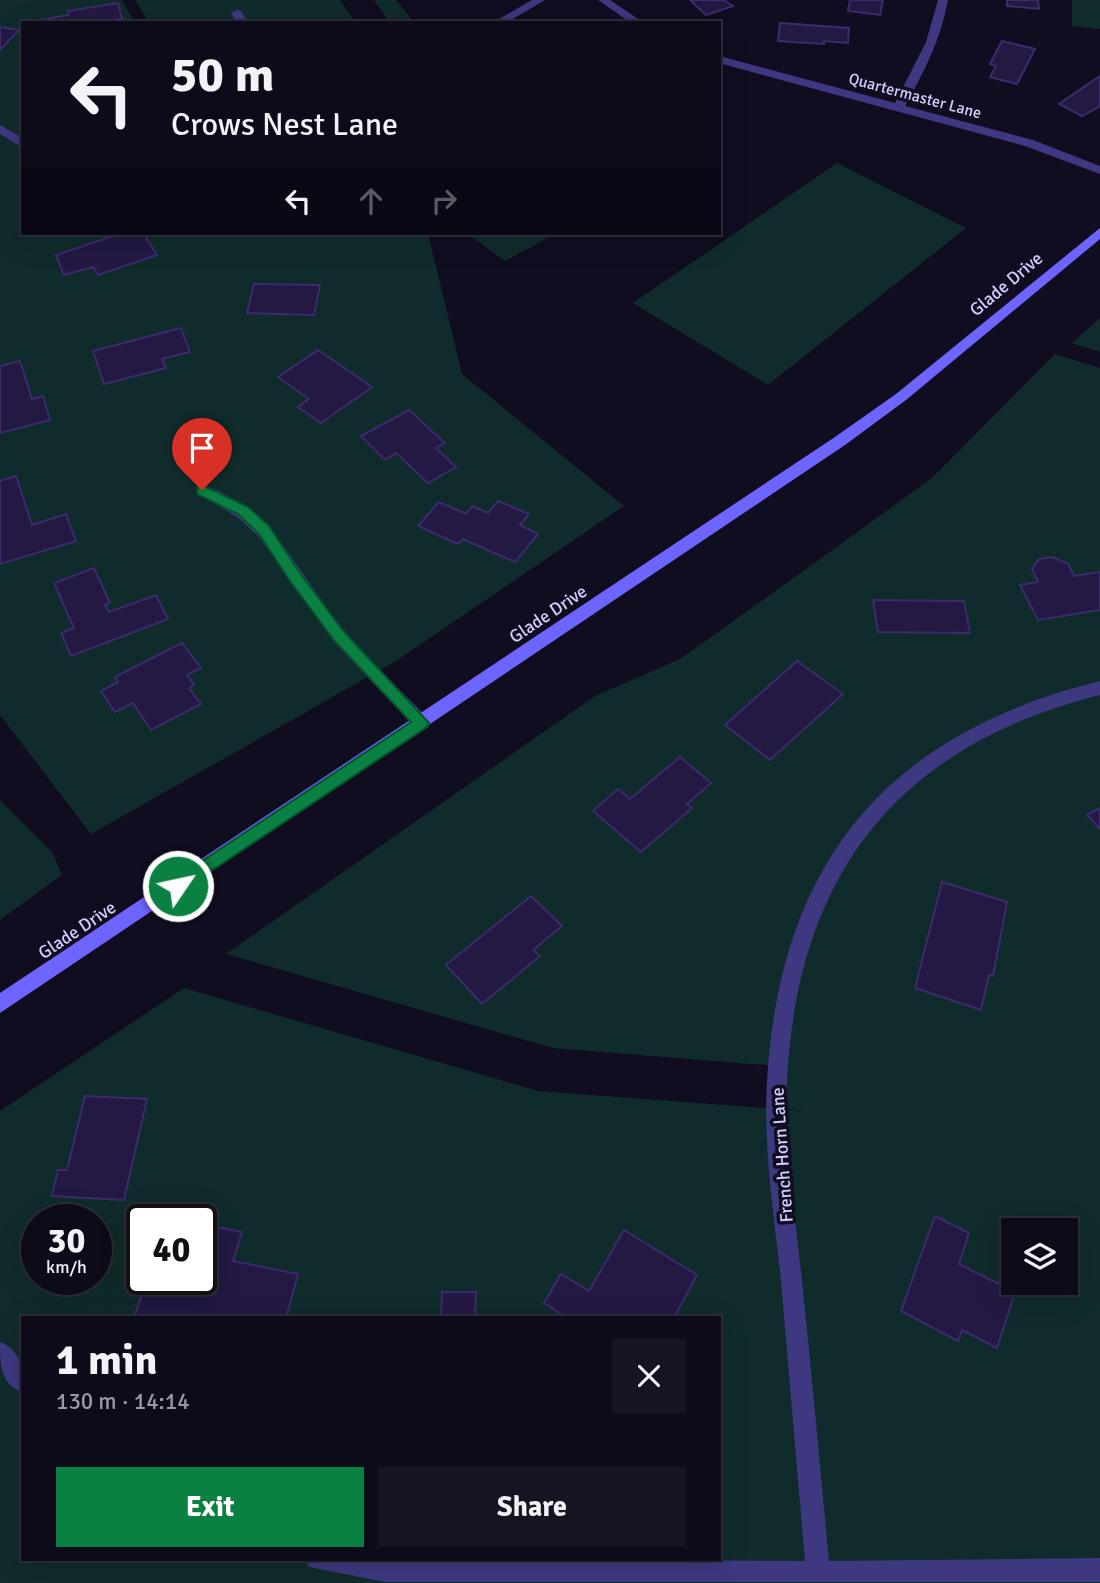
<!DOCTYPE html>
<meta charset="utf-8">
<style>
body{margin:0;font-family:Signika,sans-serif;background:#161322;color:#f1f3f6;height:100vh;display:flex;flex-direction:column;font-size:26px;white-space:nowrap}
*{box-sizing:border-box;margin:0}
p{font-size:23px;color:#9a9aa2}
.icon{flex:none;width:38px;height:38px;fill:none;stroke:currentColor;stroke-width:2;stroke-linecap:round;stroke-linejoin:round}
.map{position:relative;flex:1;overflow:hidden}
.drawer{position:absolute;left:21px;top:1316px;width:700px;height:245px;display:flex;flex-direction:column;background:#0d0a19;border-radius:0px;box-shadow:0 7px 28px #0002,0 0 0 2px #2d2b38}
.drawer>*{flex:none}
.banner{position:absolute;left:21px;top:21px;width:700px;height:214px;border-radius:0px;box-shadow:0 7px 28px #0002,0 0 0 2px #2d2b38;background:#0d0a19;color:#f1f3f6;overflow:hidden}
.controls{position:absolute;left:1001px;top:1218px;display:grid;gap:14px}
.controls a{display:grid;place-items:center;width:77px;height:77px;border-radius:0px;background:#0d0a19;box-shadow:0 7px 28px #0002,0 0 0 2px #2d2b38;font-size:35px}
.speed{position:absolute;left:21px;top:1204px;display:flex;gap:14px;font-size:35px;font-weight:700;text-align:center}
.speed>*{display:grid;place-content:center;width:91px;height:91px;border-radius:50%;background:#0d0a19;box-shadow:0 7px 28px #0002,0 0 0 2px #2d2b38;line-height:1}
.speed small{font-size:18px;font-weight:400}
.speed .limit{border:4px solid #111;border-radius:10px;background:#fff;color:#111}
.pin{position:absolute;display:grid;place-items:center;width:60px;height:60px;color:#fff;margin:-72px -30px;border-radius:50% 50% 50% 0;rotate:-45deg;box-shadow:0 0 7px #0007}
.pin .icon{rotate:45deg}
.me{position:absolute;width:77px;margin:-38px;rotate:56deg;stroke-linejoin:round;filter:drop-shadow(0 0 5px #0008)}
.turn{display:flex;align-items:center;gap:24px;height:147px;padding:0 35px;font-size:32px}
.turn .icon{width:91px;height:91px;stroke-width:2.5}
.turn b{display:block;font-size:49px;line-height:60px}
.lanes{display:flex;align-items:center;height:66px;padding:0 35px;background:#0003;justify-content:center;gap:35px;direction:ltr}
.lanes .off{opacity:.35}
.round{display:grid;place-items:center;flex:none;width:74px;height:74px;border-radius:0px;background:#161322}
.head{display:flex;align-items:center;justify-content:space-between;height:119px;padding:0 35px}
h1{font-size:42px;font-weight:700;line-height:52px}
.cta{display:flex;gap:14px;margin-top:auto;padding:14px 35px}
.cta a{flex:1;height:80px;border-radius:0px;background:#0b8043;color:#fff;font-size:28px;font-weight:700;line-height:80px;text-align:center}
.cta a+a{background:#161322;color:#f1f3f6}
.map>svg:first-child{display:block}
</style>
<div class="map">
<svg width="1100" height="1583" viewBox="0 0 1100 1583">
<rect width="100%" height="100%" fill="#110d21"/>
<path fill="#102b2b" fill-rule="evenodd" d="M0,0H122L135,23H23V233H428L462,374L624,506L396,661L91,834L0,715Z
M135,0H340L356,23H149Z
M374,0H396L412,20L419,23H390Z
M1072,0H1100V29L1072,26Z
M837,163L966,228L768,385L633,303Z
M466,233H557L505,261Z
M1100,318V352L1072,343Z
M1055,354L1100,368V1583H0V1111L184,988L538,1091L804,1111L778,1107V1066L553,1048L226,954L595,696L680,659L820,559L933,477ZM37,1220H96V1279H37ZM142,1220H201V1279H142ZM1013,1230H1066V1283H1013ZM23,1318H719V1559H23Z
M0,800L52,852L62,875L0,920Z"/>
<path fill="#231942" stroke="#3b2b6e" stroke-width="2" d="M690,0H724L733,6L706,15Z
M850,0H883L880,15L848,11Z
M1007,0H1038L1039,9L1007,6Z
M118,3L122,18L111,21L123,19L124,23H38V20L69,15L68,11Z
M780,23L849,28L848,43L824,41V44L778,41Z
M0,27L19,30L0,50Z
M1002,41L1035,49L1017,84L990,77L996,66L990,64Z
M1100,76V106L1082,116L1059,104Z
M122,233H143L157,255L98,275L93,267L64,275L56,255Z
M254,284L320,285L314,315L247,313Z
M181,328L190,352L162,359L166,368L104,384L93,351Z
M318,350L372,387L321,423L298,407L309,399L278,377Z
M20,361L32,399L43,396L50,420L0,433V366Z
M409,410L445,443L436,448L456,467L428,483L396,453L385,460L361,436Z
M16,476L32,525L66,514L76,541L0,564V481Z
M498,501L529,514L520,525L538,534L515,562L463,539L458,544L418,526L439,502L466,514L472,506L488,513Z
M1053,557L1068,564L1074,576L1100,572V610L1038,620L1020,585L1038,582L1032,569L1039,559Z
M94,568L110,603L105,605L109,612L156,595L168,619L71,656L61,633L74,628L54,583Z
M873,600L964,601L970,633L878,632Z
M182,643L201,668L187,675L194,685L189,688L201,704L151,730L133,703L115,712L101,691L118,682L115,677Z
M797,661L843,694L770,760L725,725Z
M680,757L711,783L687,804L692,808L641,852L593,811L618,789L630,799Z
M1100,808V829L1087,815Z
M942,882L1007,902L993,976L989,975L981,1010L915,988Z
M531,896L562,926L533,950L540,956L482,1004L446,965Z
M85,1096L147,1099L124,1200L52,1196L58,1170H67Z
M935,1216L969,1233L959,1264L1015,1292L997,1348L962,1330L958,1341L901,1311Z
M201,1224L242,1232L233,1261L298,1274L286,1318H134L147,1279H201Z
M624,1230L697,1275L674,1318H567L544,1303L561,1274L589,1291Z
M442,1292H476L475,1318H441Z"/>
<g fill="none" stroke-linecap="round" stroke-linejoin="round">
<path fill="#3d3880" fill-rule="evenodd" d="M237,10L241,11L248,23H237L231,13Z
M0,125L23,138V148L0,134Z"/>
<path fill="#3d3880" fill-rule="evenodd" d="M532,0H545L506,23H492Z
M598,0H610L644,23H631Z
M938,0H948C941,39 924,72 905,106L1033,140L1100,166V174L1025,146L719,63V56L895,103L926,42Z
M202,485C273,506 301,580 346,632C371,663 400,690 428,718L430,723L428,728H416L334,642L259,537L241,520L195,490Z
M1100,681V695C898,746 798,873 787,1080C784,1147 795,1215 802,1281C812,1374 820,1468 829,1561L1100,1558V1582H385L309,1567L305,1559L805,1561C797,1468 789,1375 781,1281C774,1215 763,1147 767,1081C780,861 887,734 1100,681Z
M0,1342C23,1351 23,1372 23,1393C0,1384 0,1363 0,1342Z"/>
<path fill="#6e65fe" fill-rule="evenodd" d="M1100,228V239L906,400L845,445L0,1013V993L835,437L896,394Z"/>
</g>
<path fill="#0b8043" stroke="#07532c" stroke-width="2" d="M202,485L248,507L269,526L300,573L344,632L429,723L427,727L178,893L172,891L169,886L172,881L411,722L334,640L290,581L259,534L238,514L197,494V487Z"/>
<g text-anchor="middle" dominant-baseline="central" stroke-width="7" stroke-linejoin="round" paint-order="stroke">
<g font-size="16" fill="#d5ceff" stroke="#110d21">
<text transform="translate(915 96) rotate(15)">Quartermaster Lane</text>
</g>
<g font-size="18" fill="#d5ceff" stroke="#110d21">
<text transform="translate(1006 284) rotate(-40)">Glade Drive</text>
<text transform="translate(548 614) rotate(-34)">Glade Drive</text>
<text transform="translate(77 930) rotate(-34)">Glade Drive</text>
<text transform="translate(782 1155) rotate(-94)">French Horn Lane</text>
</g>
</g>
</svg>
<div class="controls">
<a><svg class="icon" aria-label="layers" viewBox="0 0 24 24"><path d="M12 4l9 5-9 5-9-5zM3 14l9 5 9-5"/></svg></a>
</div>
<div class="speed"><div>30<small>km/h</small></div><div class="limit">40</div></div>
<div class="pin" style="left:202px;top:490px;background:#d93025"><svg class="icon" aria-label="arrive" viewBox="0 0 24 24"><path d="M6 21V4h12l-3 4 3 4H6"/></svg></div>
<svg class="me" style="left:178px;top:886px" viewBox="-20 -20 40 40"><circle r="17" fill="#0b8043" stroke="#fff" stroke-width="3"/><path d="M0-11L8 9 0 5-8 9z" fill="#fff"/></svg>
<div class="banner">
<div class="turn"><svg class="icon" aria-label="left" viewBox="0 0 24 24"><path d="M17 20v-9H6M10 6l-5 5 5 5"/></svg><div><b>50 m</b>Crows Nest Lane</div></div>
<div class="lanes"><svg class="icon" aria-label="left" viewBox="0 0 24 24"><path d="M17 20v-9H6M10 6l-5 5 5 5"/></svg><svg class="icon off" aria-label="ahead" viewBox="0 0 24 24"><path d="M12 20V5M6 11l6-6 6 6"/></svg><svg class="icon off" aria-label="right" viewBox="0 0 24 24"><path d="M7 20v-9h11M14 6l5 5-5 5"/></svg></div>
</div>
<section class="drawer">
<div class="head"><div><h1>1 min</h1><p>130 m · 14:14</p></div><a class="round"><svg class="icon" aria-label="close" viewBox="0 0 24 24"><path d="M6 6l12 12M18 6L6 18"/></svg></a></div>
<div class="cta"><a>Exit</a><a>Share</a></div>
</section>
</div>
